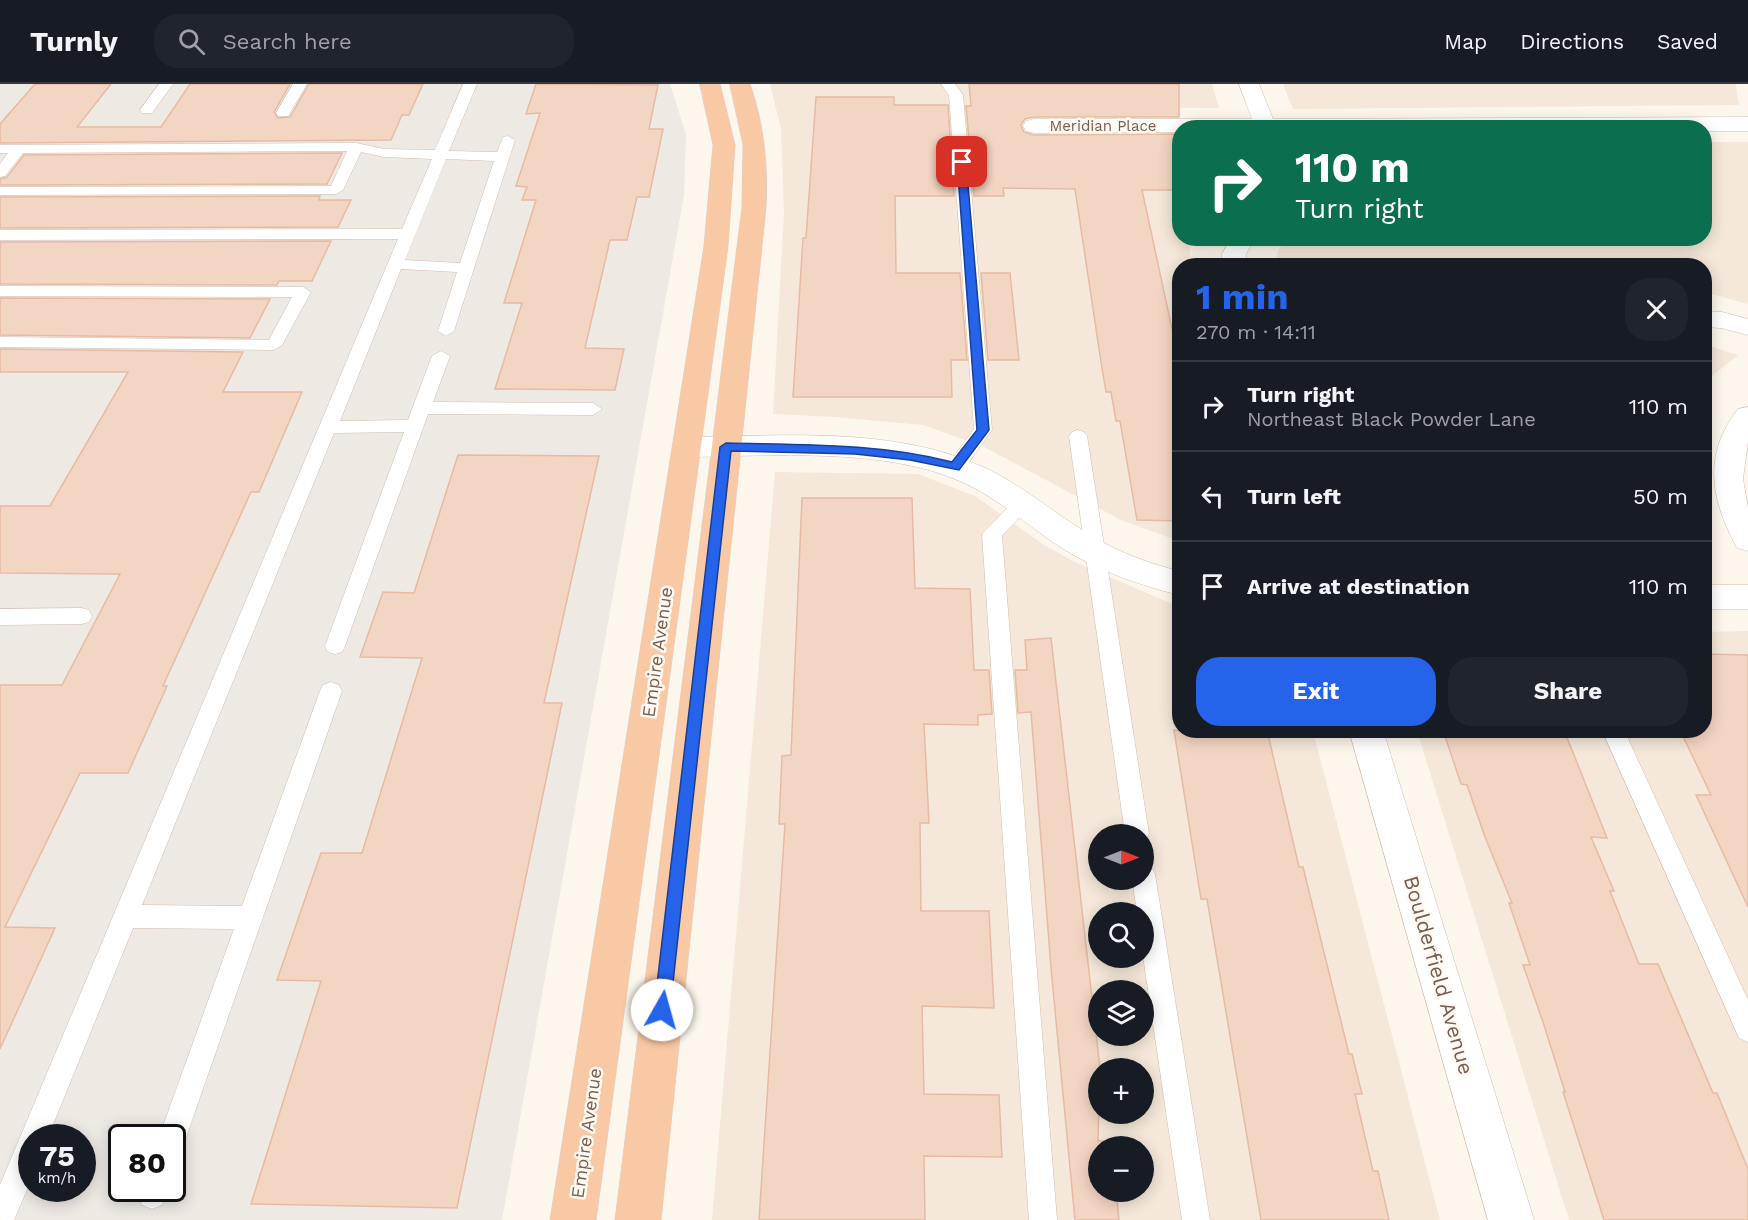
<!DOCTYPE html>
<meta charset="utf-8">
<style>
body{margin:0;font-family:"Work Sans",sans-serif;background:#20242c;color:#f1f3f6;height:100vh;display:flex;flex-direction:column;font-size:22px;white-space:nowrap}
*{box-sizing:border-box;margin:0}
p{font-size:20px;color:#9ea1a6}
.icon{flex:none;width:33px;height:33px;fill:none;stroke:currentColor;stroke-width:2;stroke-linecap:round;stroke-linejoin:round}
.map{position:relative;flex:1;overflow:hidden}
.panel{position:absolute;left:1172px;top:174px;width:540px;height:480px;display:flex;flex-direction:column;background:#171b24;border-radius:24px;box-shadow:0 3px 15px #0003}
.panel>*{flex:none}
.banner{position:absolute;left:1172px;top:36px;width:540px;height:126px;border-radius:24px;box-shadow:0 3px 15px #0003;background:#0b6e4f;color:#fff;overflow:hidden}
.needle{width:39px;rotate:90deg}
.fabs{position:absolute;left:1088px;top:740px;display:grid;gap:12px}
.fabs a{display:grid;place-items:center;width:66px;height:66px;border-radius:50%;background:#171b24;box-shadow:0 3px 15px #0003;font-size:30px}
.speed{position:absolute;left:18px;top:1040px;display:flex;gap:12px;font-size:30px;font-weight:700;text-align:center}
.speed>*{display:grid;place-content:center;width:78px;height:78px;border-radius:50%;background:#171b24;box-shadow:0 3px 15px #0003;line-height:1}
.speed small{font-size:15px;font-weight:400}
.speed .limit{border:3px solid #111;border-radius:9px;background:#fff;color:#111}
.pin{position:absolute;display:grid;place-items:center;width:51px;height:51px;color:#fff;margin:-26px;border-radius:12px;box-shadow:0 3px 9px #0006}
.me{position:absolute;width:66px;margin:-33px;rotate:7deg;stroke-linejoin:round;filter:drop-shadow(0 0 4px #0008)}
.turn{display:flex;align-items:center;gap:21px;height:126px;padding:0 24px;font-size:27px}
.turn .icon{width:78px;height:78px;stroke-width:2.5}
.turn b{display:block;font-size:42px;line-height:51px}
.round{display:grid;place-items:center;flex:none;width:63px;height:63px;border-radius:24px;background:#20242c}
.overview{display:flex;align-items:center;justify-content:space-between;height:102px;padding:0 24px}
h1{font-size:36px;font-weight:700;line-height:45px;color:#2563eb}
.action{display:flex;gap:12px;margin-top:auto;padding:12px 24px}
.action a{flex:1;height:69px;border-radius:24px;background:#2563eb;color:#fff;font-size:24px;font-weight:700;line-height:69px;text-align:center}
.action a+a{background:#20242c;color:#f1f3f6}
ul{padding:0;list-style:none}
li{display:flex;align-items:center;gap:18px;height:90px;padding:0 24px;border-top:2px solid #363941}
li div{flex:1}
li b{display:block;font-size:22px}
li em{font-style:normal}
header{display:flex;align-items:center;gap:36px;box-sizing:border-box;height:84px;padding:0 30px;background:#171b24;border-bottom:2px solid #363941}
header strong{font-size:28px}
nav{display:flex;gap:33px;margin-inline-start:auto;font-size:21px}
.search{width:420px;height:54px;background:#20242c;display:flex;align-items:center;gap:15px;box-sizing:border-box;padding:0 21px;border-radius:24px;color:#9ea1a6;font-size:22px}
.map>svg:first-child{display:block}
</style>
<header>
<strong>Turnly</strong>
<div class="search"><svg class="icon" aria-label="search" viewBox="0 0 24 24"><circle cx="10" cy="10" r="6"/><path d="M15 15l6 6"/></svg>Search here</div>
<nav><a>Map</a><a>Directions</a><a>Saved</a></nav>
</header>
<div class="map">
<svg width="1748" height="1136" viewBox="0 0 1748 1136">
<rect width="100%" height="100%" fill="#fdf6ec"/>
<path fill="#f5e8da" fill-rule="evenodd" d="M770,0H1212L1219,24L1018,23L1023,56H1179V154L1190,155V181L1179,182V457L1123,437L984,363L923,341L834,333L773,330L784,128L781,45Z
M1283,0H1736L1739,21L1293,25Z
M1704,58H1748V220L1704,208V182L1275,181L1278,167L1286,155L1704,154Z
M1704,260L1738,271L1704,298Z
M775,388L918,390L975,412L1044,461L1075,478L1179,523V646L1313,647L1440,1136H712ZM1098,750H1143V795H1098ZM1098,828H1143V873H1098ZM1098,906H1143V951H1098ZM1098,984H1143V1029H1098ZM1098,1062H1143V1107H1098Z
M1748,547V1136H1569L1417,647L1704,646V548Z"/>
<path fill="#efe9e4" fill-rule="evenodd" d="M0,0H670L686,50L684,111L502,1136H0ZM32,1053H82V1104H32ZM122,1053H172V1104H122Z"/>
<path fill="#f3d5c3" stroke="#e6bba3" stroke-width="1.5" d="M35,0H111L77,43H161L190,0H290L274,28L278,34L290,33L309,0H423L409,31H402L391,56L0,59V40Z
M536,0L658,1L649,45H663L649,113H637L627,156H610L585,264L624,265L615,306L495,305L522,219H504L536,116H522L527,103L516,102L540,29L526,30Z
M969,0H1179V33H1034L1025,35L1021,41L1024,48L1034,51L1179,50V106H1142L1179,277V437L1137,436L1120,337H1116L1111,308H1106L1101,278L1075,105L1003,104L1004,112H974L966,22H971Z
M816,13H894V21H948L954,112H895L896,189H960L967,276H951L952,313H793L803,154H806Z
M342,69L327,100L0,101V95L7,93L24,71Z
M320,112L319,116H351L338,143L0,144V113Z
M331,157L312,197H279L277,201L0,200V158Z
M981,189H1010L1019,276H988Z
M0,214L270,215L250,254L0,251Z
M0,265L243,268L223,308H302L259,408H251L163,602H167L128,689H80L5,843L55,844L0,965V601H62L120,490L0,489V422H50L128,288H0Z
M458,371L599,372L544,619H562L457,1124L251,1120L321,897L277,896L321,769H362L422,574L360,573L383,508L414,509Z
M802,414H912L915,504L970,505L974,586H989L992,630L978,631V641L924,640L929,739H920L921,827H989L994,924L922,922L924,1010L999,1011L1002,1073L924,1072L925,1136H759L785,740H779L782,672L791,671Z
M1051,554L1100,984L1098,1057H1110V1062H1098V1107H1116L1119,1136H1075L1051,884L1031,628L1018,629L1015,586H1027L1025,556Z
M1704,570L1748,571V823L1696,711H1711L1680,646H1704Z
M1174,646H1267L1299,783H1303L1349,970H1352L1362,1010H1355L1373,1087H1378L1389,1136H1261L1207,815H1201Z
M1443,646H1564L1607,754L1591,753L1614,807H1610L1639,880H1658L1713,1009H1717L1748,1085V1136H1604L1563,1008H1565L1543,938L1523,881H1530L1509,819H1512L1485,753L1467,701L1461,700Z"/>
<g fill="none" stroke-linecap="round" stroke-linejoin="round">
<defs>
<path id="service" d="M159,0H173L152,29H142L140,26Z
M293,0H307L288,32H278L276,29Z
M463,0H477L449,67L497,68L503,53L508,52L515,56L454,247L446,252L438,247L457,188L401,185L340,337L408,336L432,272L441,267L450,272L433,318L593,319L602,325L593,331L428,330L345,562L342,568L335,570L328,568L325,562L404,348L334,349L142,821L242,822L320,607L323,601L331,598L339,601L342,607L182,1065L172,1069V1053H159L234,845L133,844L48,1053H32V1094L14,1136H0V1101L398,155L0,156V146L402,145L432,75L384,73L361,68L343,106L336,110L0,111V103L331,102L347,67L23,69L5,92L0,93V80L8,69H0V61L356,59L384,65L435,66ZM446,75L494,77L460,179L405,176Z
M941,0H955L963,11L992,346L962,388H948L946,383L974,345L949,11Z
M0,202L303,203L311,208L282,261L274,266L0,263V253L269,256L292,213L0,212Z
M1078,346L1084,348L1087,352L1149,750L1143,758V750H1125L1069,352L1072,348Z
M1024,412L1031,414L1033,419L1002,452L1057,1136H1029L982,450L1017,414Z
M82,524L89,526L92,532L89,538L82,540L0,541V525Z
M1602,646H1624L1748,916V958L1739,954Z
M1143,779L1151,782L1155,790L1210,1136H1182L1143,872V828H1137L1132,795H1143Z
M141,1104H169L162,1121L152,1125L142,1121L138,1111Z"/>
<path id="minor" d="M1239,0H1259L1273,35L1748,33V47H1704V44H1179V48L1034,49L1026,47L1023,42L1026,37L1034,35H1252Z
M1231,154H1255L1246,170L1245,182H1221L1222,170Z
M1704,227L1722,228L1748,235V251L1721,244L1704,243Z
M1748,323V357L1743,395L1748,424V467L1737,464C1711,416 1702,371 1738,325Z
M687,353C784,352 893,342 983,383C1021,400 1052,428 1087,449C1115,467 1147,479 1179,487V511C1139,501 1100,487 1065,466C1030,444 1000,415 962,398C886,363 770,372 687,373L677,370L673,363L677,356Z
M1704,501H1748V525H1704Z
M1349,646H1383L1534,1136H1488Z"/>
<path id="trunk" d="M700,0H720L735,61L728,162L596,1136H550L704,162L713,61Z
M730,0H750C764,40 768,80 766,123L661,1136H615L742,123L743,61Z"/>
</defs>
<use href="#service" stroke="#d1beb0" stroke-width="1"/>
<use href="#minor" stroke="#d1beb0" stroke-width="1"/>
<use href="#trunk" stroke="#dad1cd" stroke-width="1"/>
<use href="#service" fill="#fff" fill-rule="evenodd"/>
<use href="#minor" fill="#fff" fill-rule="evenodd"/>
<use href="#trunk" fill="#f9c8a4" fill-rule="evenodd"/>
</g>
<path fill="#2563eb" stroke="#184099" stroke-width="1.5" d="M962,75L966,78L989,346L959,386L910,376L855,370L731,367L670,926L668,931L662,934L656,931L654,926L720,363L726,359C802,361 878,359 952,378L977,346L957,78Z"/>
<g text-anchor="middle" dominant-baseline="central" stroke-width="5" stroke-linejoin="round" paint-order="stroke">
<g font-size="15" fill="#7a5c4d" stroke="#fffaf3">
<text x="1103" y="42">Meridian Place</text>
</g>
<g font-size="18" fill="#7a5c4d" stroke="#fffaf3">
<text transform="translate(657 568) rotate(-82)">Empire Avenue</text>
<text transform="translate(586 1049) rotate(-82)">Empire Avenue</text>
</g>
<g font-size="21" fill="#7a5c4d" stroke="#fffaf3">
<text transform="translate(1439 891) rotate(74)">Boulderfield Avenue</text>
</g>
</g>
</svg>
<div class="fabs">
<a><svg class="needle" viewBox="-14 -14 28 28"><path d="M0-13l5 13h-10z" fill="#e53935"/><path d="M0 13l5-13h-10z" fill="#9ea1a6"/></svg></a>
<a><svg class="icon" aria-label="search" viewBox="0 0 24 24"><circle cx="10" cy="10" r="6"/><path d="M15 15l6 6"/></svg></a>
<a><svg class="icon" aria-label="layers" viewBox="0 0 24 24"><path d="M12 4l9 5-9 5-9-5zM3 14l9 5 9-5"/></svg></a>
<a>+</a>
<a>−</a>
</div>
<div class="speed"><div>75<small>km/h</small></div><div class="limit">80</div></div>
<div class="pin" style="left:962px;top:78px;background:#d93025"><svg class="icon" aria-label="arrive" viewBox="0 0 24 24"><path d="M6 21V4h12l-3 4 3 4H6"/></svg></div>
<svg class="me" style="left:662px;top:926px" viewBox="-20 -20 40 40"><circle r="19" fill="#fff"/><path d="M0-13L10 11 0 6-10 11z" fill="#2563eb"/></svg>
<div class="banner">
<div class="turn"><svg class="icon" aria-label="right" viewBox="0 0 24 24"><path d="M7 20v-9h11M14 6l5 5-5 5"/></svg><div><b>110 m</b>Turn right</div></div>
</div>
<section class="panel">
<div class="overview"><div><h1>1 min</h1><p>270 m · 14:11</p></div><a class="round"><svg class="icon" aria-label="close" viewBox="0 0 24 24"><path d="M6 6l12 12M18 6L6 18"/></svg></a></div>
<ul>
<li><svg class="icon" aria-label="right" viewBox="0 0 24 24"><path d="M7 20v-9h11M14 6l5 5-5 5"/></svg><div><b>Turn right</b><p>Northeast Black Powder Lane</p></div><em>110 m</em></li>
<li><svg class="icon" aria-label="left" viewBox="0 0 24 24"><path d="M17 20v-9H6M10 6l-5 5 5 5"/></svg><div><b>Turn left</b></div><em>50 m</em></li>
<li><svg class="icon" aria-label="arrive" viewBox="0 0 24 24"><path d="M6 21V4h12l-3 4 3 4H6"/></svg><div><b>Arrive at destination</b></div><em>110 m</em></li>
</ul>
<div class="action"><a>Exit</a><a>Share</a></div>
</section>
</div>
